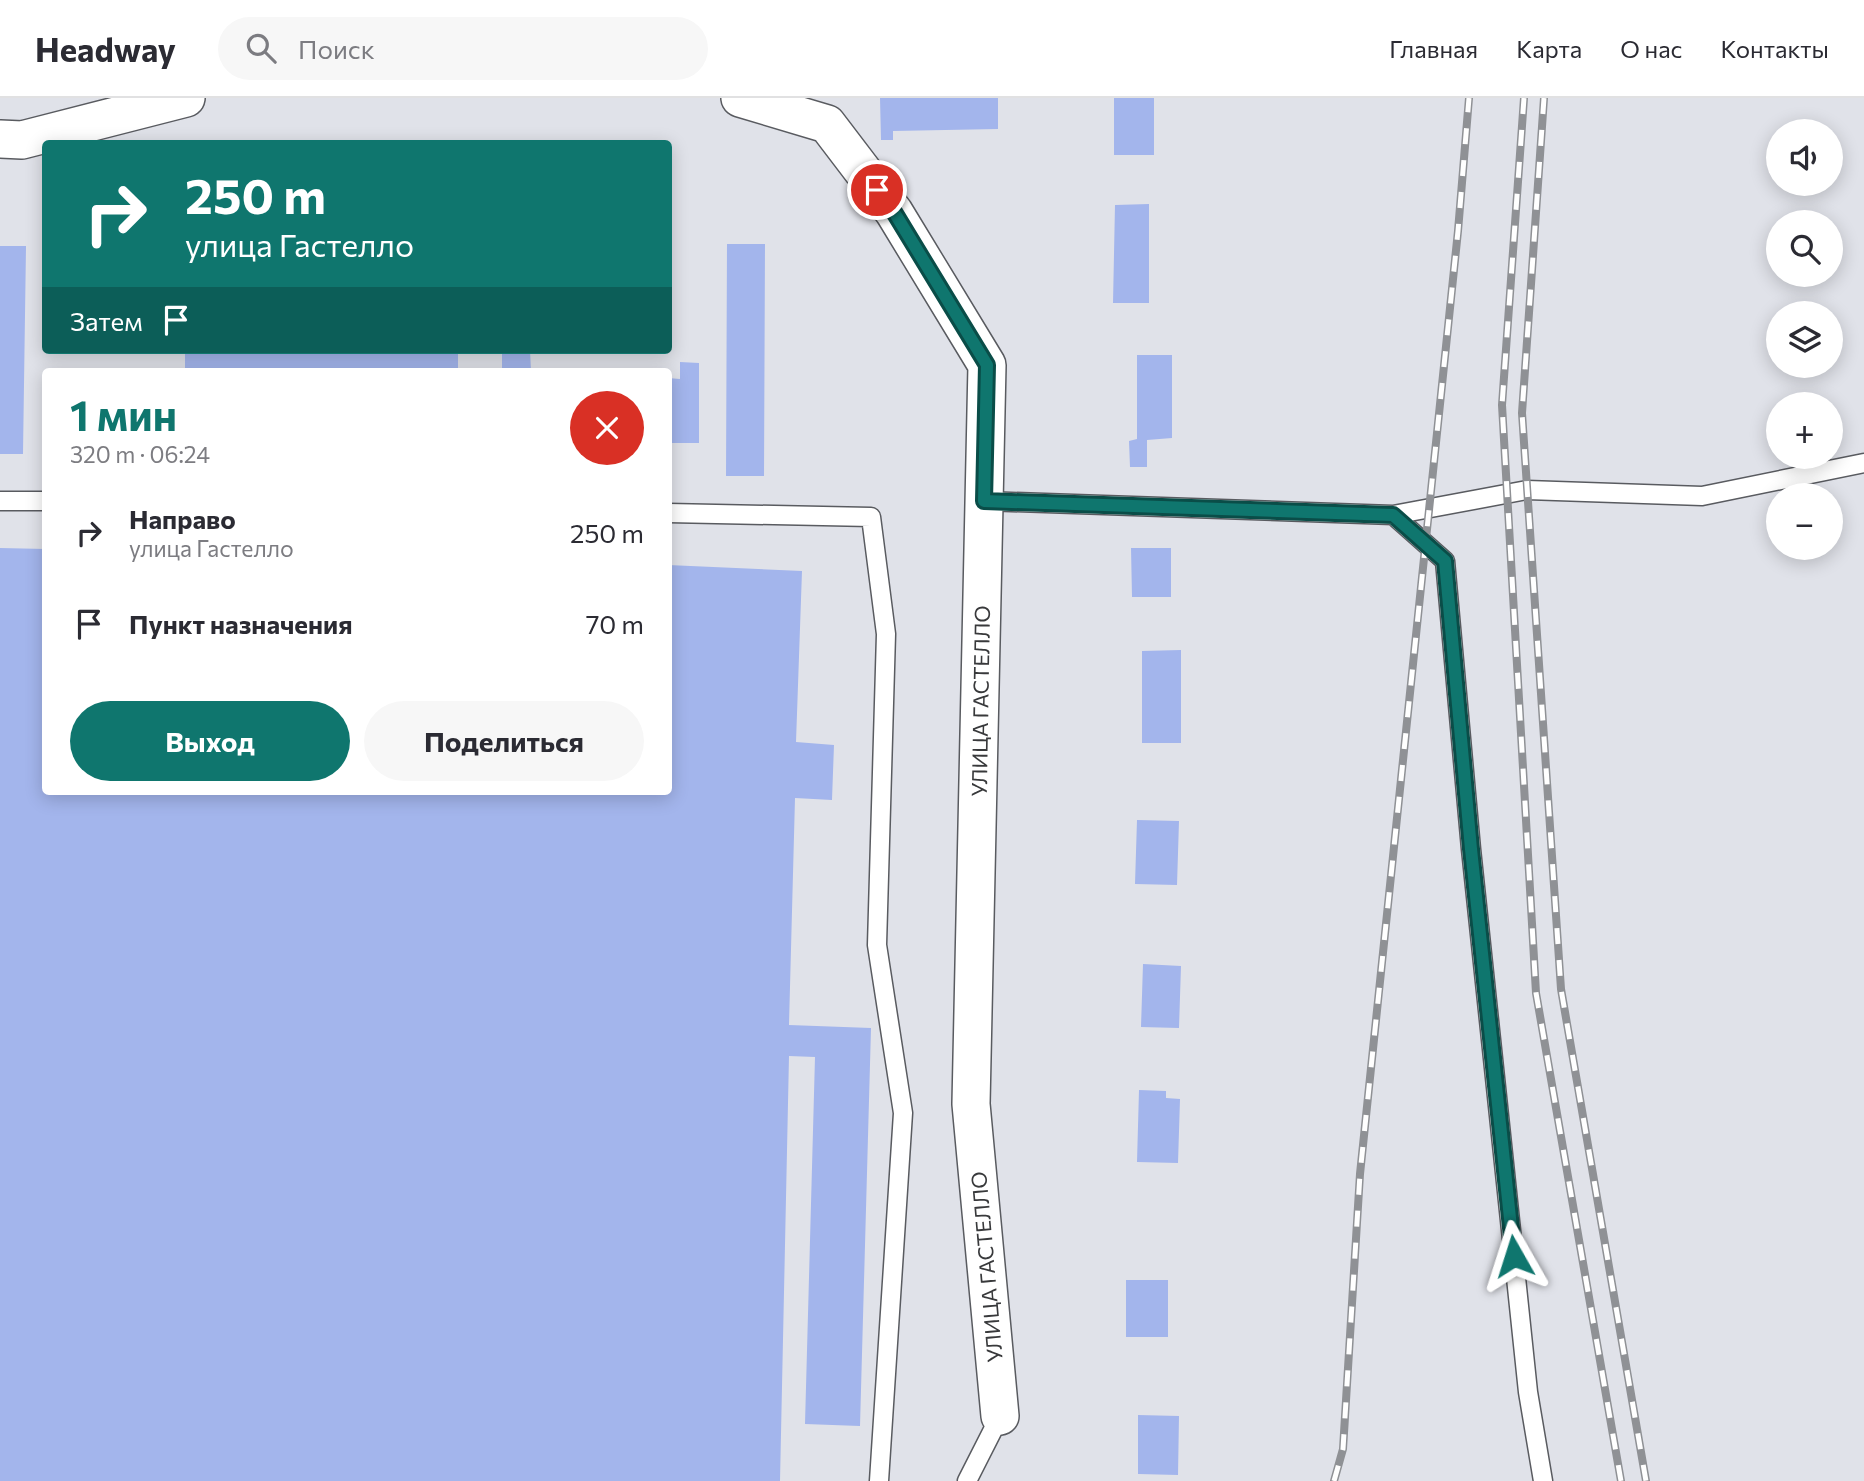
<!DOCTYPE html>
<html lang="ru">
<meta charset="utf-8">
<style>
body{margin:0;font-family:Commissioner,sans-serif;background:#f7f7f7;color:#2b2b33;height:100vh;display:flex;flex-direction:column;font-size:26px;white-space:nowrap}
*{box-sizing:border-box;margin:0}
p{font-size:23px;color:#7c7c81}
.icon{flex:none;width:38px;height:38px;fill:none;stroke:currentColor;stroke-width:2;stroke-linecap:round;stroke-linejoin:round}
.map{position:relative;flex:1;overflow:hidden}
.side{position:absolute;left:42px;top:270px;width:630px;height:427px;display:flex;flex-direction:column;background:#fff;border-radius:7px;box-shadow:0 4px 18px #0003}
.side>*{flex:none}
.banner{position:absolute;left:42px;top:42px;width:630px;height:214px;border-radius:7px;box-shadow:0 4px 18px #0003;background:#0f766e;color:#fff;overflow:hidden}
.buttons{position:absolute;left:1766px;top:21px;display:grid;gap:14px}
.buttons a{display:grid;place-items:center;width:77px;height:77px;border-radius:50%;background:#fff;box-shadow:0 4px 18px #0003;font-size:35px}
.pin{position:absolute;display:grid;place-items:center;width:60px;height:60px;color:#fff;margin:-30px;border:4px solid #fff;border-radius:50%;box-shadow:0 2px 7px #0007}
.me{position:absolute;width:77px;margin:-38px;rotate:354deg;stroke-linejoin:round;filter:drop-shadow(0 0 5px #0008)}
.turn{display:flex;align-items:center;gap:24px;height:147px;padding:0 28px;font-size:32px}
.turn .icon{width:91px;height:91px;stroke-width:2.5}
.turn b{display:block;font-size:49px;line-height:60px}
.then{display:flex;align-items:center;height:66px;padding:0 28px;background:#0003;gap:14px;font-size:26px}
.round{display:grid;place-items:center;flex:none;width:74px;height:74px;border-radius:37px;background:#f7f7f7}
.summary{display:flex;align-items:center;justify-content:space-between;height:119px;padding:0 28px}
h1{font-size:42px;font-weight:700;line-height:52px;color:#0f766e}
.action{display:flex;gap:14px;margin-top:auto;padding:14px 28px}
.action a{flex:1;height:80px;border-radius:42px;background:#0f766e;color:#fff;font-size:28px;font-weight:700;line-height:80px;text-align:center}
.action a+a{background:#f7f7f7;color:#2b2b33}
ul{padding:0;list-style:none}
li{display:flex;align-items:center;gap:21px;height:91px;padding:0 28px}
li div{flex:1}
li b{display:block;font-size:26px}
li em{font-style:normal}
header{display:flex;align-items:center;gap:42px;box-sizing:border-box;height:98px;padding:0 35px;background:#fff;border-bottom:2px solid #e1e1e2}
header strong{font-size:33px}
nav{display:flex;gap:38px;margin-inline-start:auto;font-size:24px}
.search{width:490px;height:63px;background:#f7f7f7;display:flex;align-items:center;gap:18px;box-sizing:border-box;padding:0 24px;border-radius:38px;color:#7c7c81;font-size:26px}
.map>svg:first-child{display:block}
</style>
<header>
<strong>Headway</strong>
<div class="search"><svg class="icon" aria-label="search" viewBox="0 0 24 24"><circle cx="10" cy="10" r="6"/><path d="M15 15l6 6"/></svg>Поиск</div>
<nav><a>Главная</a><a>Карта</a><a>О нас</a><a>Контакты</a></nav>
</header>
<div class="map">
<svg width="1864" height="1383" viewBox="0 0 1864 1383">
<rect width="100%" height="100%" fill="#e0e2e9"/>
<path fill="#a3b5ec" d="M880,0H998V31L893,33V42H881Z
M1114,0H1154V57H1114Z
M1149,106V205H1113L1115,107Z
M727,146H765L764,378H726Z
M0,148H26L23,356H0Z
M185,252H458V273H185Z
M502,252H530L531,273H502Z
M1137,257H1172V340L1147,342V369H1130L1129,343L1137,341Z
M680,264L699,265V345H668V280L680,281Z
M0,450L46,451V693H668V467L802,473L796,644L834,647L832,702L795,700L789,927L871,930L860,1328L805,1326L815,959L789,958L780,1383H0Z
M1131,450H1171V499H1132Z
M1181,552V645H1142V553Z
M1137,722L1179,723L1177,787L1135,786Z
M1143,866L1181,868L1179,930L1141,929Z
M1139,992L1166,993V1000L1180,1001L1178,1065L1137,1064Z
M1126,1182H1168V1239H1126Z
M1138,1317L1179,1318L1178,1377L1138,1376Z"/>
<g fill="none" stroke-linecap="round" stroke-linejoin="round">
<defs>
<path id="lane" d="M0,403H46
M984,403L1393,417L1527,392L1702,398L1864,365
M668,415L871,419L886,536L877,847L903,1015L879,1383
M1393,417L1445,463L1471,751L1528,1294L1543,1383
M967,1383L1000,1318"/>
<path id="street" d="M740,0L827,26L894,114L987,267L971,1006L1000,1318
M0,41L22,42L186,0"/>
</defs>
<use href="#lane" stroke="#595b60" stroke-width="21"/>
<use href="#street" stroke="#595b60" stroke-width="40"/>
<use href="#lane" stroke="#fff" stroke-width="18"/>
<use href="#street" stroke="#fff" stroke-width="37"/>
<defs>
<path id="rail" d="M1524,0L1502,307L1536,895L1621,1383
M1544,0L1522,315L1561,891L1646,1383
M1334,1383L1343,1351L1360,1076L1458,133L1469,0"/>
</defs>
<use href="#rail" stroke="#8f9195" stroke-width="8"/>
<use href="#rail" stroke="#fff" stroke-width="5" stroke-dasharray="16" stroke-linecap="butt"/>
</g>
<g fill="none" stroke-linecap="round" stroke-linejoin="round">
<defs>
<path id="route" d="M877,92L894,114L987,267L984,403L1393,417L1445,463L1471,751L1514,1158"/>
</defs>
<use href="#route" stroke="#0a4d48" stroke-width="18"/>
<use href="#route" stroke="#0f766e" stroke-width="12"/>
</g>
<g text-anchor="middle" dominant-baseline="central" stroke-width="5" stroke-linejoin="round" paint-order="stroke">
<g font-size="21" fill="#38393b" stroke="#fff">
<text transform="translate(980 603) rotate(-89)">УЛИЦА ГАСТЕЛЛО</text>
<text transform="translate(986 1169) rotate(-95)">УЛИЦА ГАСТЕЛЛО</text>
</g>
</g>
</svg>
<div class="buttons">
<a><svg class="icon" aria-label="sound" viewBox="0 0 24 24"><path d="M4 9h4l5-4v14l-5-4H4zM17 9q2 3 0 6"/></svg></a>
<a><svg class="icon" aria-label="search" viewBox="0 0 24 24"><circle cx="10" cy="10" r="6"/><path d="M15 15l6 6"/></svg></a>
<a><svg class="icon" aria-label="layers" viewBox="0 0 24 24"><path d="M12 4l9 5-9 5-9-5zM3 14l9 5 9-5"/></svg></a>
<a>+</a>
<a>−</a>
</div>
<div class="pin" style="left:877px;top:92px;background:#d93025"><svg class="icon" aria-label="arrive" viewBox="0 0 24 24"><path d="M6 21V4h12l-3 4 3 4H6"/></svg></div>
<svg class="me" style="left:1514px;top:1158px" viewBox="-20 -20 40 40"><path d="M0-17L14 15 0 8-14 15z" fill="#0f766e" stroke="#fff" stroke-width="4"/></svg>
<div class="banner">
<div class="turn"><svg class="icon" aria-label="right" viewBox="0 0 24 24"><path d="M7 20v-9h11M14 6l5 5-5 5"/></svg><div><b>250 m</b>улица Гастелло</div></div>
<div class="then">Затем<svg class="icon" aria-label="arrive" viewBox="0 0 24 24"><path d="M6 21V4h12l-3 4 3 4H6"/></svg></div>
</div>
<section class="side">
<div class="summary"><div><h1>1 мин</h1><p>320 m · 06:24</p></div><a class="round" style="background:#d93025;color:#fff"><svg class="icon" aria-label="close" viewBox="0 0 24 24"><path d="M6 6l12 12M18 6L6 18"/></svg></a></div>
<ul>
<li><svg class="icon" aria-label="right" viewBox="0 0 24 24"><path d="M7 20v-9h11M14 6l5 5-5 5"/></svg><div><b>Направо</b><p>улица Гастелло</p></div><em>250 m</em></li>
<li><svg class="icon" aria-label="arrive" viewBox="0 0 24 24"><path d="M6 21V4h12l-3 4 3 4H6"/></svg><div><b>Пункт назначения</b></div><em>70 m</em></li>
</ul>
<div class="action"><a>Выход</a><a>Поделиться</a></div>
</section>
</div>
